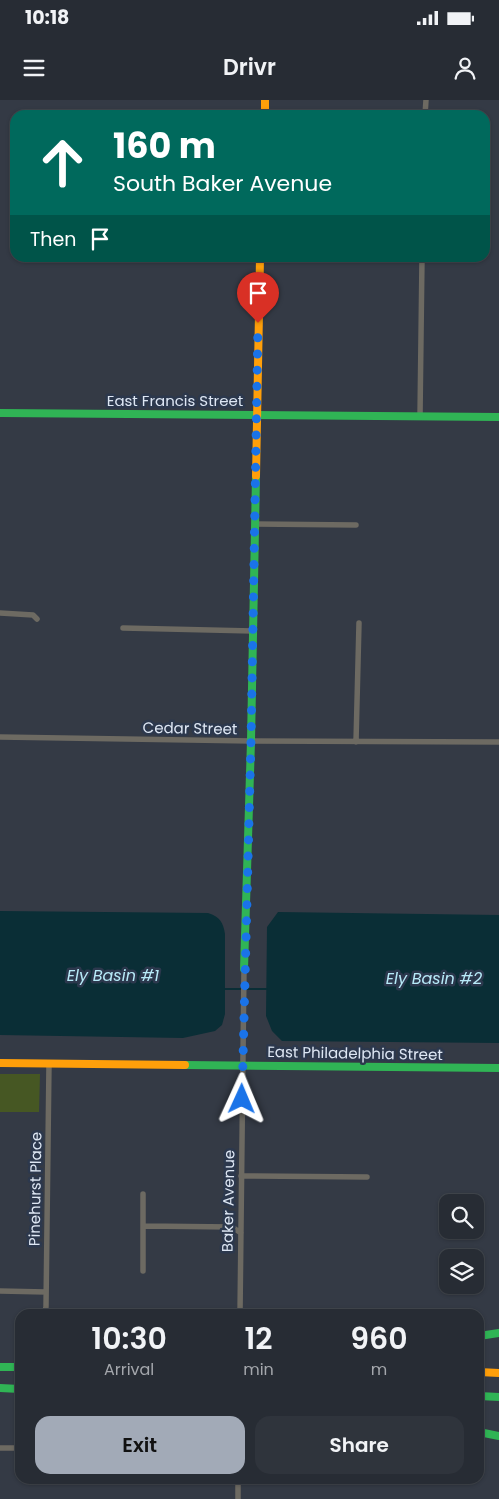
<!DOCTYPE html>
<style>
body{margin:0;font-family:Poppins,sans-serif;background:#2f343c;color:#f1f3f6;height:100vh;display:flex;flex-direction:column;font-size:19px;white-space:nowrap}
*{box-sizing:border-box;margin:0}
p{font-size:16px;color:#a4a7ac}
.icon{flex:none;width:28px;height:28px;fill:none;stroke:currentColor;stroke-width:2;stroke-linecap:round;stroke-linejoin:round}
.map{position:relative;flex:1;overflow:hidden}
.details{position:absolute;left:15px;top:1209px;width:469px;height:175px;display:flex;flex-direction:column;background:#272c34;border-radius:15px;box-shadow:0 1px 4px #0004,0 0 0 1px #43484f}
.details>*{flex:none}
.banner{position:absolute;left:10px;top:10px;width:480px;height:152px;border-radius:15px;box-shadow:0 1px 4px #0004,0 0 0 1px #43484f;background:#00695c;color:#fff;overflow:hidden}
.tools{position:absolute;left:439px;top:1094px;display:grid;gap:10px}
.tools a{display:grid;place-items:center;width:45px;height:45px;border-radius:10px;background:#272c34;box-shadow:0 1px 4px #0004,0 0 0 1px #43484f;font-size:25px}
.pin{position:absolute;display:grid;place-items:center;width:42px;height:42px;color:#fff;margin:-51px -21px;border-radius:50% 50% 50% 0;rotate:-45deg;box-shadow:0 0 5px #0007}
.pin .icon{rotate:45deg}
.me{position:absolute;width:55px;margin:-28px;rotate:1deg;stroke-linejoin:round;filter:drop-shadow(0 0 4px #0008)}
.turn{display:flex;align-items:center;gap:18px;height:105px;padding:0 20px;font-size:22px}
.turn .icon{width:65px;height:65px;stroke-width:2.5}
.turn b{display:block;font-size:35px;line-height:42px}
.then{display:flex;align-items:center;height:48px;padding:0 20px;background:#0003;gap:10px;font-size:19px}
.eta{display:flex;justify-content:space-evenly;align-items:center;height:85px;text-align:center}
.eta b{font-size:30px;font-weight:600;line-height:35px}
.cta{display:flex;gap:10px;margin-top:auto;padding:10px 20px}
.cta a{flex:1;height:58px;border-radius:15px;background:#a2aab7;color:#111;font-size:20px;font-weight:600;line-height:58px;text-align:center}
.cta a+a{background:#2f343c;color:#f1f3f6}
.status{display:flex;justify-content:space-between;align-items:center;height:35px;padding:0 25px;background:#272c34;direction:ltr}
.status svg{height:14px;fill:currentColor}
header{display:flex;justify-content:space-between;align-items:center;height:65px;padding:0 20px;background:#272c34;font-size:22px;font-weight:600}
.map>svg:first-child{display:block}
</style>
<div class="status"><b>10:18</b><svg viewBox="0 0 49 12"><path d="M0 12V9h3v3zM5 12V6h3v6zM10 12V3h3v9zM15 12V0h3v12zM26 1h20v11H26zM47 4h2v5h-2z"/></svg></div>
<header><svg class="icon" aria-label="menu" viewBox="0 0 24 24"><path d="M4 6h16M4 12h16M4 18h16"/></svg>Drivr<svg class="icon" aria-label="person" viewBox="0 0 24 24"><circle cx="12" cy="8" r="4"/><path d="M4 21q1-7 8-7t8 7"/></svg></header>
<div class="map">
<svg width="499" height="1399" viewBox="0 0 499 1399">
<rect width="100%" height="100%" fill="#343a45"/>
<path fill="#465723" d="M0,974H40L39,1012H0Z"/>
<path fill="#0a2e36" d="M0,811L208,813C220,817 223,822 225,834V914L222,925L215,931L183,938L0,935Z
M278,812L499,815V943L282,941L272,931L266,916L267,827Z"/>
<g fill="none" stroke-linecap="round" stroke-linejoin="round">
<path stroke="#0a2e36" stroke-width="2" d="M225,889H267"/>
<path stroke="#6d6a62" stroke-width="5.5" d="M425,15L426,0
M420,316L422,158
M255,424L356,425
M0,513L33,515L37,519
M123,528L253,531
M0,637L251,641L499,642
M356,642L359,523
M241,1076L367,1077
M143,1126L232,1127L241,1133
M143,1171V1094
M0,1191L46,1192
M44,1214L46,1207L49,964
M240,1214L244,869
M0,1348H20
M238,1399V1379"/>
<path stroke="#30b455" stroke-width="8" d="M0,313L499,317
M244,869L251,641L256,376
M185,965L499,968
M479,1236L499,1233
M0,1267H20
M0,1288L20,1289
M479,1296L499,1297
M479,1332L499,1336"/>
<path stroke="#ff9f0a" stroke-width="8" d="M265,0V15
M256,376L260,158
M0,963L185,965
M479,1272L499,1273"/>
</g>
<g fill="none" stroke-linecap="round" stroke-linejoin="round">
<path stroke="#1a73e8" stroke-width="9" stroke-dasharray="0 16.2" d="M242,999L251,641L258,223"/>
</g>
<g text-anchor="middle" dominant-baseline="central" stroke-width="5" stroke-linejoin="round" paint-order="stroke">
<g font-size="15" fill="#dee7f4" stroke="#2c384d">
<text x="175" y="300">East Francis Street</text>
<text transform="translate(190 628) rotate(1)">Cedar Street</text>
<text transform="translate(355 953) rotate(1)">East Philadelphia Street</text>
<text transform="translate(35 1089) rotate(-89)">Pinehurst Place</text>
<text transform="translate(228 1101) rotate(-89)">Baker Avenue</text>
</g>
<g font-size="16" font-style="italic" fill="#b7eaf8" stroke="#2c384d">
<text x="113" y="875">Ely Basin #1</text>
<text x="434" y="878">Ely Basin #2</text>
</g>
</g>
</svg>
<div class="tools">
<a><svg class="icon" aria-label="search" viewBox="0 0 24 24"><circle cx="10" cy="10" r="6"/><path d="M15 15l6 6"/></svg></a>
<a><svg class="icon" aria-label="layers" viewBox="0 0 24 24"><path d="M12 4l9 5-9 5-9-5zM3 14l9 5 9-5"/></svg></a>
</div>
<div class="pin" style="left:258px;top:223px;background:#d93025"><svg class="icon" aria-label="arrive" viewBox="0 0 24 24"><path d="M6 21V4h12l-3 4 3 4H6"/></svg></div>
<svg class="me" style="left:242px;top:999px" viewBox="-20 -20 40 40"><path d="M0-17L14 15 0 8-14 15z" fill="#1a73e8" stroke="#fff" stroke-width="4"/></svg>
<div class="banner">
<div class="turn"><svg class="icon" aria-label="ahead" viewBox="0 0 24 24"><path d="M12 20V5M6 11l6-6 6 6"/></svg><div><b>160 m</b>South Baker Avenue</div></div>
<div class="then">Then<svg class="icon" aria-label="arrive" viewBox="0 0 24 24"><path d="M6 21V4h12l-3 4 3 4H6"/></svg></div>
</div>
<section class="details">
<div class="eta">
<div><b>10:30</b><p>Arrival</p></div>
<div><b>12</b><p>min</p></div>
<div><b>960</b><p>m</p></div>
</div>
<div class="cta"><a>Exit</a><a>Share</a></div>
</section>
</div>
